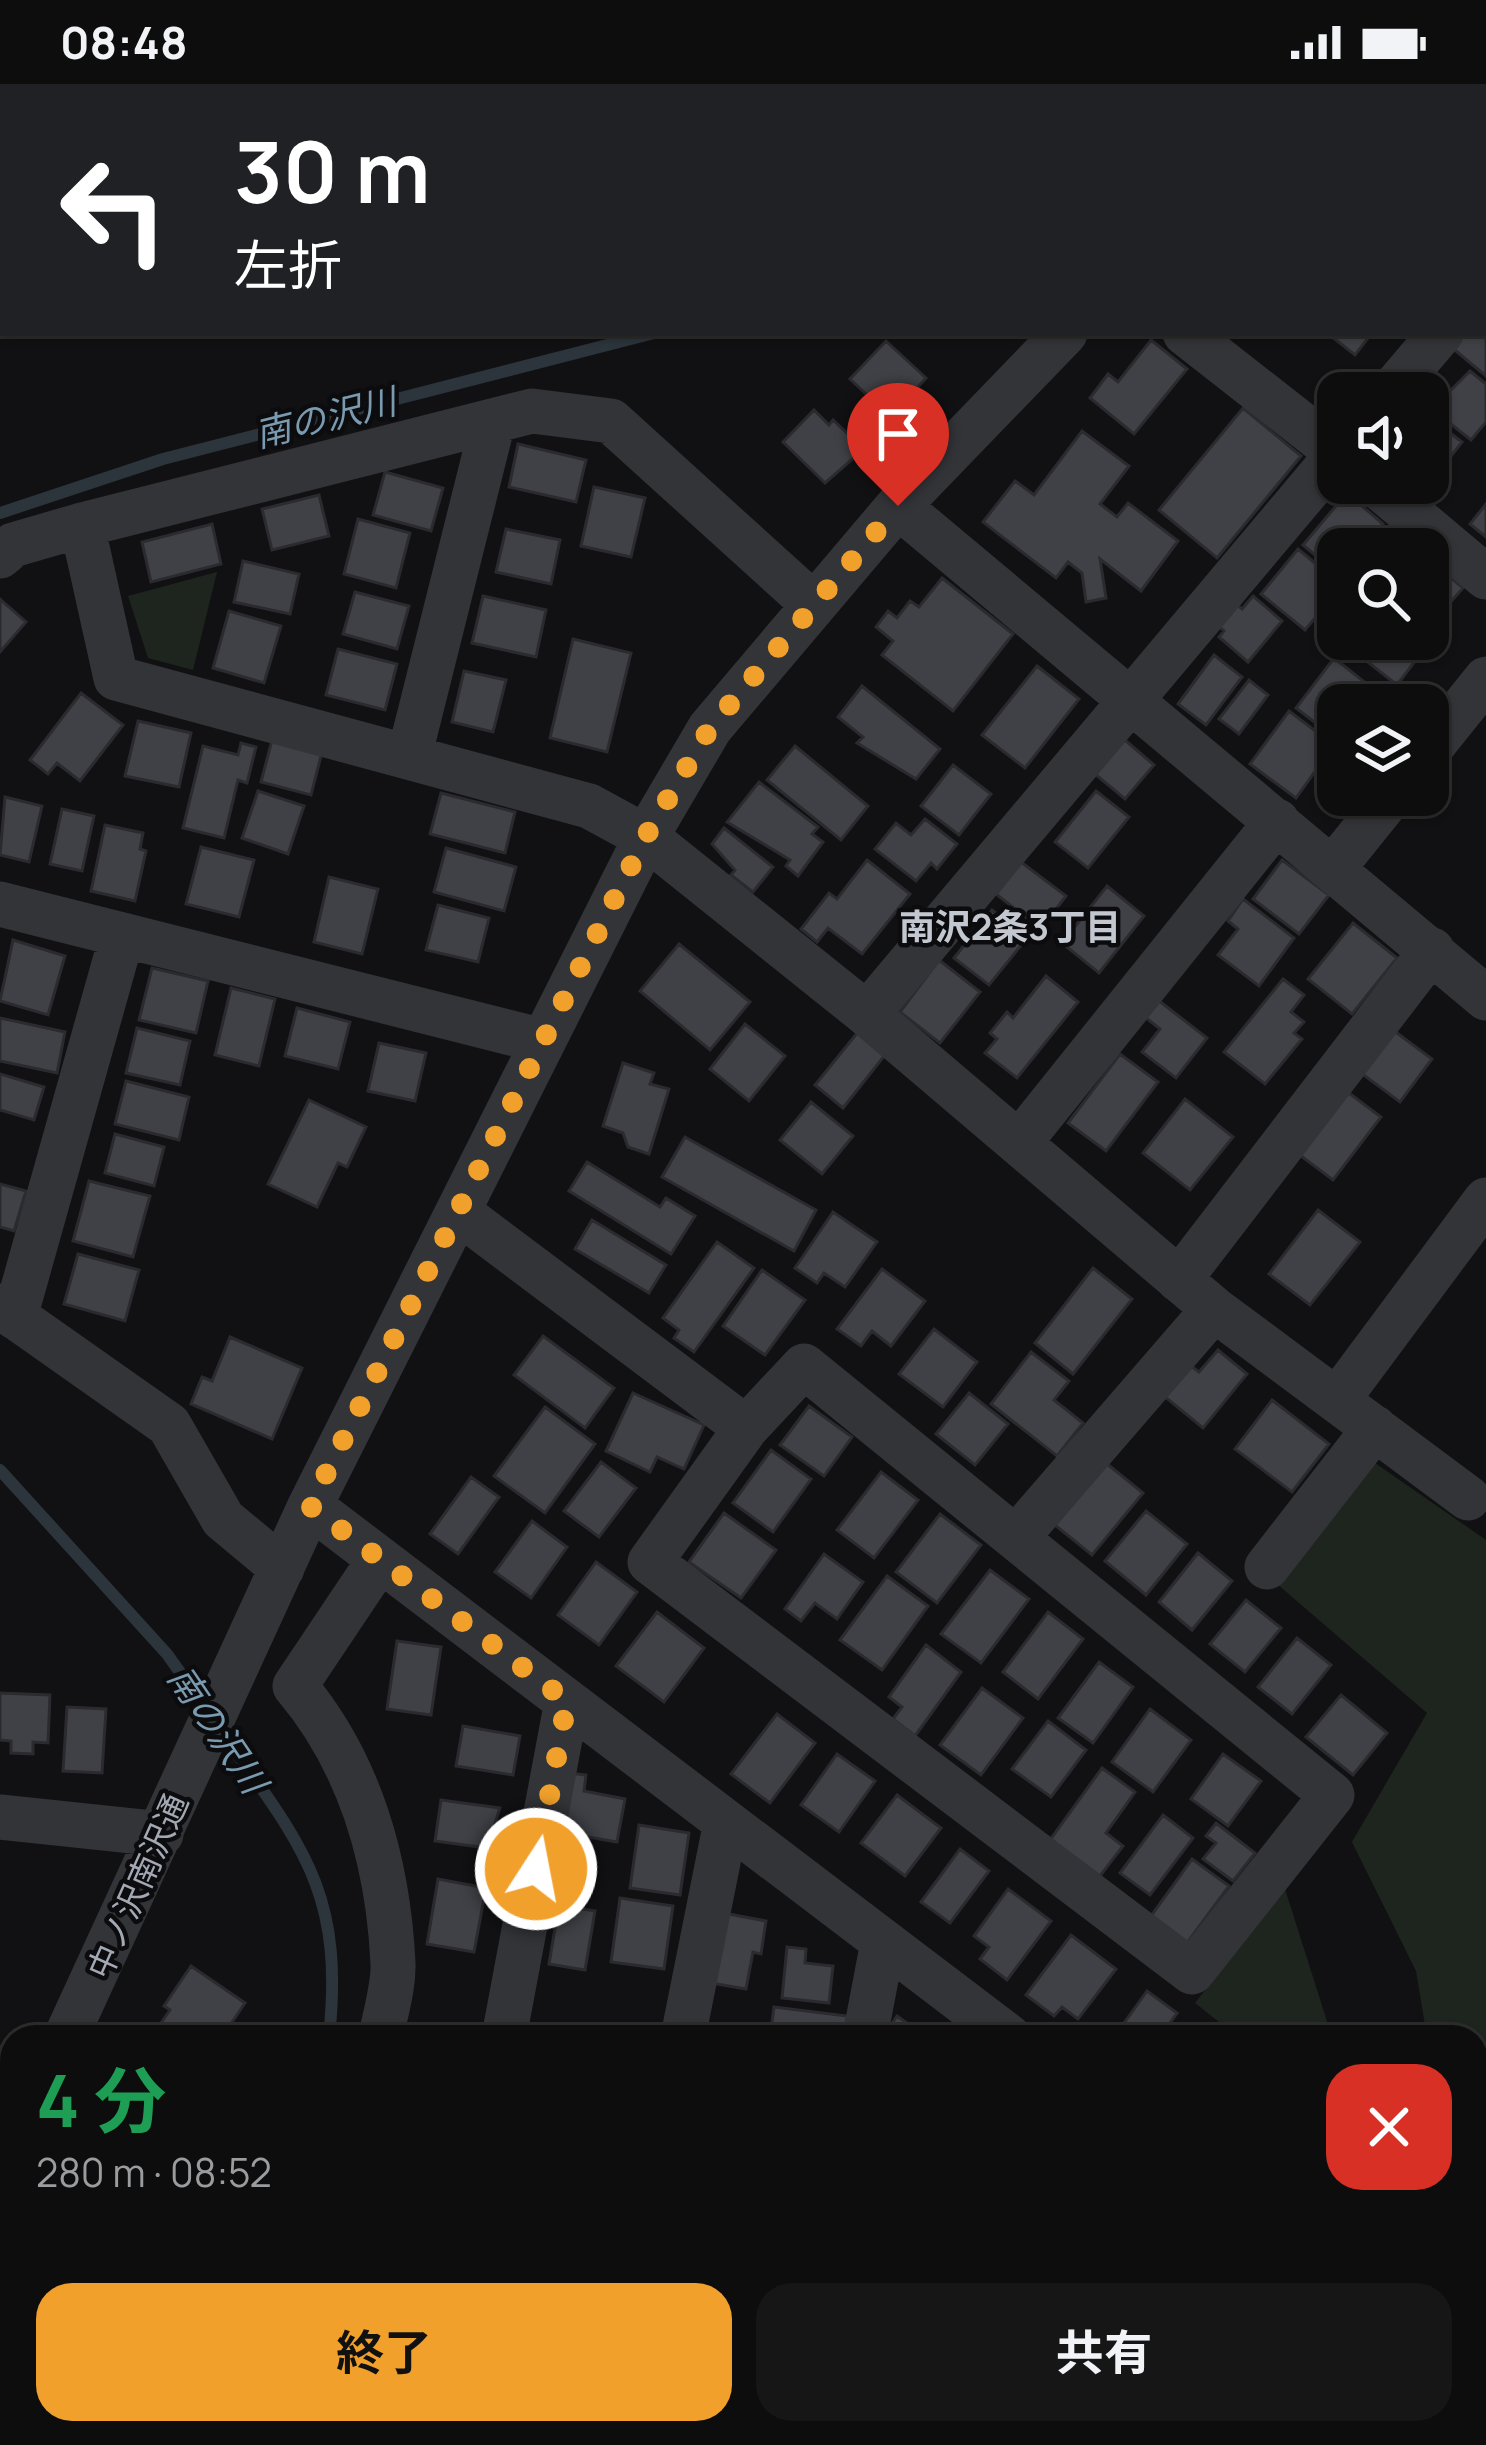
<!DOCTYPE html>
<html lang="ja">
<meta charset="utf-8">
<style>
body{margin:0;font-family:Manrope,"Noto Sans JP",sans-serif;background:#161617;color:#f1f3f6;height:100vh;display:flex;flex-direction:column;font-size:45px;white-space:nowrap}
*{box-sizing:border-box;margin:0}
p{font-size:39px;color:#9a9c9e}
.icon{flex:none;width:66px;height:66px;fill:none;stroke:currentColor;stroke-width:2;stroke-linecap:round;stroke-linejoin:round}
.map{position:relative;flex:1;overflow:hidden}
.panel{position:absolute;left:0px;top:1941px;width:1488px;height:420px;display:flex;flex-direction:column;background:#0d0d0e;border-radius:36px 36px 0 0;box-shadow:0 3px 9px #0004,0 0 0 3px #2d2d2e}
.panel>*{flex:none}
.banner{position:absolute;left:0px;top:0px;width:1488px;height:252px;box-shadow:0 3px 9px #0004,0 0 0 3px #2d2d2e;background:#202124;color:#fff;overflow:hidden}
.tools{position:absolute;left:1317px;top:288px;display:grid;gap:24px}
.tools a{display:grid;place-items:center;width:132px;height:132px;border-radius:24px;background:#0d0d0e;box-shadow:0 3px 9px #0004,0 0 0 3px #2d2d2e;font-size:60px}
.pin{position:absolute;display:grid;place-items:center;width:102px;height:102px;color:#fff;margin:-123px -51px;border-radius:50% 50% 50% 0;rotate:-45deg;box-shadow:0 0 12px #0007}
.pin .icon{rotate:45deg}
.me{position:absolute;width:132px;margin:-66px;rotate:11deg;stroke-linejoin:round;filter:drop-shadow(0 0 9px #0008)}
.turn{display:flex;align-items:center;gap:42px;height:252px;padding:0 36px;font-size:54px}
.turn .icon{width:156px;height:156px;stroke-width:2.5}
.turn b{display:block;font-size:84px;line-height:102px}
.round{display:grid;place-items:center;flex:none;width:126px;height:126px;border-radius:36px;background:#161617}
.headline{display:flex;align-items:center;justify-content:space-between;height:204px;padding:0 36px}
h1{font-size:72px;font-weight:700;line-height:90px;color:#1e9e55}
.button{display:flex;gap:24px;margin-top:auto;padding:24px 36px}
.button a{flex:1;height:138px;border-radius:36px;background:#f1a12b;color:#111;font-size:48px;font-weight:700;line-height:138px;text-align:center}
.button a+a{background:#161617;color:#f1f3f6}
.status{display:flex;justify-content:space-between;align-items:center;height:84px;padding:0 60px;background:#0d0d0e;direction:ltr}
.status svg{height:33px;fill:currentColor}
.map>svg:first-child{display:block}
</style>
<div class="status"><b>08:48</b><svg viewBox="0 0 49 12"><path d="M0 12V9h3v3zM5 12V6h3v6zM10 12V3h3v9zM15 12V0h3v12zM26 1h20v11H26zM47 4h2v5h-2z"/></svg></div>
<div class="map">
<svg width="1486" height="2361" viewBox="0 0 1486 2361">
<rect width="100%" height="100%" fill="#111113"/>
<path fill="#1e251e" d="M217,488L193,586L148,574L128,512Z
M1375,1379L1486,1456V2215L1476,2190V1953H1427L1416,1887L1352,1758L1427,1629L1277,1500Z
M1285,1805L1332,1953H1238L1195,1919Z"/>
<g fill="none" stroke-linecap="round" stroke-linejoin="round">
<path stroke="#2b353b" stroke-width="12" d="M1050,3L1054,0
M0,429L163,375L654,249
M0,1386L167,1570L204,1622
M219,1644C299,1759 345,1804 329,1953
M232,2361L236,2349"/>
</g>
<path fill="#404146" stroke="#2b2b2f" stroke-width="3" d="M418,0H488L419,3Z
M1485,233L1486,234V292L1450,262L1461,249H1485Z
M1327,249H1372L1355,271Z
M1151,256L1187,285L1134,350L1090,314L1108,290L1118,298Z
M886,257L926,294L891,333L850,295Z
M1470,287L1486,300V338L1471,356L1432,325Z
M1243,324L1301,372L1217,474L1159,426Z
M814,326L829,341L833,336L864,365L825,399L783,358Z
M1428,332L1462,358L1424,407L1414,399H1428Z
M1082,347L1129,382L1100,420L1117,433L1128,419L1178,457L1141,507L1100,475L1106,514L1086,518L1082,489L1068,478L1056,494L983,438L1015,397L1034,411Z
M518,360L586,376L576,418L509,403Z
M385,388L443,404L431,447L373,431Z
M594,403L645,414L631,473L581,462Z
M1347,409L1383,440L1362,465H1338V490L1303,461Z
M319,411L329,452L272,466L262,425Z
M1486,420V453L1470,440Z
M358,435L410,449L396,504L344,490Z
M212,440L221,480L151,498L142,458Z
M506,445L560,456L551,500L496,488Z
M1298,465L1338,498V507L1305,546L1261,510Z
M1429,475L1463,504L1428,544V476Z
M243,477L299,490L290,530L234,518Z
M942,494L1013,550L953,627L882,571L893,557L876,543L888,527L897,534L910,517L919,523Z
M355,508L409,522L397,565L343,550Z
M483,512L546,526L536,573L472,559Z
M1253,512L1282,537L1248,578L1219,553L1224,547L1215,539L1233,517L1242,525Z
M0,515L26,538L0,568Z
M229,527L281,542L264,599L213,584Z
M573,555L631,569L607,668L550,654Z
M1374,555H1413L1425,564L1397,601L1360,572Z
M338,565L397,580L385,626L326,611Z
M1214,571L1242,593L1206,641L1178,620Z
M1334,574L1372,604L1360,621H1338L1335,654L1296,624Z
M1037,582L1079,615L1025,684L982,651Z
M464,587L506,596L493,648L452,638Z
M1249,596L1268,611L1239,650L1219,635Z
M862,602L940,665L916,695L857,659L863,653L838,633Z
M81,609L123,641L80,697L57,679L48,690L30,676Z
M1289,627L1334,661L1296,714L1250,680Z
M138,637L191,649L179,703L125,692Z
M1118,650L1154,681L1125,715L1089,685Z
M272,656L322,668L311,711L261,698Z
M241,659L256,663L247,699L238,696L224,754L183,744L203,662L238,671Z
M795,662L868,722L841,756L767,696Z
M953,681L991,710L959,751L921,722Z
M759,698L818,743L812,750L823,758L798,792L786,782L790,776L727,738Z
M258,707L304,722L288,770L242,754Z
M1096,707L1129,733L1088,784L1055,758Z
M441,709L515,728L505,769L430,750Z
M5,713L42,722L29,778L0,771Z
M62,725L94,732L82,787L50,780Z
M925,735L957,760L937,785L931,779L916,797L875,765L896,739L911,751Z
M105,741L143,749L140,765L146,767L135,817L91,807Z
M724,744L773,783L753,808L731,791L735,786L712,760Z
M201,763L254,776L239,833L186,820Z
M446,764L516,783L504,827L434,808Z
M867,776L910,810L862,870L828,844L817,858L801,845L829,809L837,815Z
M1282,776L1329,811L1299,850L1253,815Z
M1021,778L1066,812L1041,845L996,810Z
M329,793L378,805L362,870L314,858Z
M1107,802L1144,832L1099,889L1062,859Z
M1243,815L1294,854L1259,902L1218,871L1238,845L1228,837Z
M438,821L489,834L478,878L426,866Z
M992,826L1027,854L989,901L954,874Z
M1353,839L1397,874L1352,930L1308,895Z
M13,856L65,872L48,931L0,917Z
M679,860L750,918L710,966L640,907Z
M939,876L980,908L940,959L900,928Z
M152,884L208,897L196,949L139,936Z
M1046,892L1078,918L1017,994L985,969L997,955L990,949L1007,928L1013,934Z
M1283,895L1304,911L1291,928L1304,938L1294,949L1302,955L1265,1000L1224,968Z
M231,904L275,915L259,982L215,971Z
M1158,916L1207,954L1176,994L1142,968L1160,945L1145,933Z
M297,924L350,938L338,985L285,972Z
M0,934L65,948L57,989L0,977Z
M745,940L785,972L749,1017L710,985Z
M137,944L190,957L180,1001L126,989Z
M1393,946L1432,975L1400,1018L1361,989Z
M858,948L885,971L843,1024L815,1001Z
M379,959L426,969L415,1017L368,1007Z
M1120,970L1158,998L1106,1067L1068,1039Z
M623,979L654,989L650,1000L669,1005L649,1070L628,1063L623,1049L603,1042Z
M0,990L44,1003L34,1036L0,1026Z
M126,997L189,1013L179,1056L115,1040Z
M1341,1003L1381,1033L1333,1096L1293,1066Z
M1185,1015L1233,1053L1190,1106L1143,1069Z
M309,1016L366,1043L347,1083L338,1079L317,1123L268,1100Z
M811,1018L853,1052L822,1090L780,1056Z
M115,1050L164,1063L154,1102L105,1089Z
M685,1053L816,1126L794,1167L662,1093Z
M587,1078L660,1123L666,1114L695,1132L671,1170L569,1107Z
M89,1097L150,1112L133,1173L73,1157Z
M0,1100L26,1107L14,1147L0,1143Z
M1318,1126L1360,1158L1310,1221L1269,1190Z
M833,1128L877,1158L845,1203L824,1189L817,1199L795,1184Z
M592,1136L666,1181L649,1209L575,1165Z
M717,1158L754,1184L694,1268L674,1254L679,1246L663,1234Z
M78,1170L139,1186L125,1237L64,1220Z
M1093,1184L1132,1215L1073,1290L1035,1259Z
M882,1185L925,1217L891,1262L872,1247L861,1262L837,1245Z
M762,1186L805,1216L765,1271L723,1242Z
M934,1245L977,1278L943,1323L899,1290Z
M543,1252L614,1304L585,1344L514,1291Z
M230,1253L302,1284L272,1355L191,1320L202,1293L212,1297Z
M1218,1266L1247,1290L1203,1344L1164,1312L1190,1281L1199,1288Z
M1031,1268L1069,1297L1054,1316L1083,1339L1057,1372L991,1320Z
M633,1309L704,1341L684,1385L657,1373L650,1388L606,1367Z
M969,1309L1008,1340L975,1381L936,1350Z
M1272,1316L1329,1360L1292,1408L1235,1365Z
M809,1322L852,1353L824,1392L780,1361Z
M545,1323L595,1360L545,1429L494,1392Z
M771,1366L811,1395L773,1448L733,1419Z
M601,1378L636,1404L599,1453L564,1427Z
M1106,1379L1143,1409L1092,1471L1055,1441Z
M881,1388L918,1416L874,1474L837,1446Z
M471,1393L499,1413L458,1470L430,1450Z
M1146,1427L1187,1460L1146,1511L1105,1477Z
M724,1429L776,1466L741,1514L689,1478Z
M940,1430L981,1461L937,1519L896,1488Z
M532,1437L567,1463L531,1514L495,1488Z
M1198,1469L1232,1497L1192,1546L1159,1518Z
M824,1470L863,1498L837,1535L815,1519L801,1537L785,1525Z
M596,1478L637,1508L599,1561L558,1531Z
M990,1486L1029,1515L981,1579L941,1550Z
M887,1492L928,1522L882,1586L840,1556Z
M1246,1516L1281,1544L1245,1588L1210,1560Z
M657,1528L704,1564L664,1618L616,1582Z
M1048,1528L1083,1555L1038,1615L1003,1588Z
M1297,1554L1331,1581L1292,1630L1258,1603Z
M397,1557L441,1563L431,1631L387,1625Z
M926,1561L961,1588L915,1652L893,1635L902,1623L889,1613Z
M1099,1578L1133,1603L1093,1659L1058,1634Z
M982,1604L1023,1634L981,1691L940,1661Z
M0,1609L50,1611L48,1659L33,1658V1670L11,1669V1657L0,1656Z
M1341,1611L1387,1649L1353,1691L1306,1653Z
M67,1623L106,1625L102,1689L63,1687Z
M1150,1625L1191,1656L1153,1708L1112,1678Z
M777,1630L815,1659L770,1719L731,1690Z
M1048,1637L1086,1666L1051,1713L1012,1685Z
M463,1642L520,1652L513,1691L456,1682Z
M837,1670L875,1697L839,1748L801,1721Z
M1223,1670L1261,1697L1228,1742L1191,1715Z
M1102,1684L1135,1708L1106,1749L1123,1762L1100,1792L1050,1756Z
M570,1689L586,1691L584,1707L625,1715L617,1758L559,1748Z
M897,1711L941,1744L905,1792L861,1759Z
M441,1716L500,1724L487,1764L435,1757Z
M1163,1731L1193,1754L1150,1811L1120,1789Z
M1216,1739L1255,1769L1233,1797L1203,1775L1216,1759L1206,1752Z
M639,1741L689,1749L680,1811L630,1804Z
M960,1765L989,1787L950,1839L921,1818Z
M560,1768L588,1773L582,1811L554,1806Z
M1192,1775L1229,1802L1187,1859L1151,1832Z
M438,1795L486,1804L474,1868L427,1860Z
M1008,1805L1051,1837L1007,1896L980,1875L989,1863L974,1852Z
M620,1814L673,1822L664,1885L611,1878Z
M559,1821L595,1827L585,1886L549,1880Z
M718,1828L766,1837L761,1870L753,1868L746,1905L705,1898Z
M1071,1851L1116,1885L1078,1935L1062,1923L1054,1932L1026,1911Z
M787,1863L806,1865L805,1879L833,1882L829,1919L782,1914Z
M191,1882L245,1919L222,1953H159L154,1949L170,1926L164,1922Z
M1147,1907L1177,1929L1160,1953H1114Z
M774,1923L847,1932L845,1953H770Z
M897,1932L927,1953H883Z
M705,1945L745,1952V1953H703Z
M12,2222V2300L0,2292V2241Z
M0,2309L12,2315V2349H62L57,2361H0Z
M351,2349H381L379,2361L349,2360Z
M878,2349H928L926,2361H876Z
M1059,2349H1113L1111,2361L1058,2359Z
M1411,2349L1462,2353L1461,2361H1409Z
M1339,2354L1384,2360L1338,2361Z"/>
<g fill="none" stroke-linecap="round" stroke-linejoin="round">
<path stroke="#323438" stroke-width="45" d="M139,0L140,3
M361,0L362,3
M1359,0L1363,3
M66,3L79,0
M623,3L628,0
M1284,3L1286,0
M0,19L3,18
M1485,103H1486
M1485,197L1486,195
M0,209L3,208
M1185,249L1338,369
M1390,309L1441,249
M1374,399L1486,493
M898,422L1486,914
M82,441L116,594L589,722L646,753L867,930L1214,1225L1468,1414
M0,472L13,461L82,441L532,327L611,337L814,521
M1428,667L1486,595
M409,673L493,338
M1334,783L1392,711
M0,820L543,957
M867,930L1338,370
M1019,1059L1277,737
M461,1130L746,1344L804,1282L1332,1711L1192,1888L650,1478L746,1344
M1179,1196L1432,866
M0,1222L169,1341L223,1435L282,1484
M15,1233L122,852
M1338,1315L1486,1116
M310,1422L1009,1953
M1016,1454L1214,1225
M380,1475L295,1602C360,1679 388,1778 393,1879C394,1903 385,1930 381,1953
M1267,1483L1375,1344
M0,1733L161,1750
M66,1953L310,1422L646,753L710,644L898,422L1065,249
M504,1953L567,1617
M683,1953L726,1738
M865,1953L883,1858
M0,2072L12,2050
M1476,2327L1483,2361
M296,2361L301,2349
M428,2361L430,2349
M603,2361L606,2349
M789,2361L791,2349
M963,2361L965,2349
M1144,2361L1147,2349
M1317,2361L1320,2349"/>
</g>
<g fill="none" stroke-linecap="round" stroke-linejoin="round">
<path stroke="#f1a12b" stroke-width="21" stroke-dasharray="0 37.8" d="M536,1785L567,1617L310,1422L646,752L710,644L898,422"/>
</g>
<g text-anchor="middle" dominant-baseline="central" stroke-width="9" stroke-linejoin="round" paint-order="stroke">
<g font-size="33" fill="#a3a9b4" stroke="#0c0c0e">
<text transform="translate(137 1802) rotate(-66)">中ノ沢南沢通</text>
</g>
<g font-size="36" font-style="italic" fill="#799aaf" stroke="#0c0c0e">
<text transform="translate(325 333) rotate(-14)">南の沢川</text>
<text transform="translate(218 1645) rotate(56)">南の沢川</text>
</g>
<g font-size="36" font-weight="bold" fill="#c3c8d0" stroke="#0c0c0e">
<text x="1010" y="842">南沢2条3丁目</text>
</g>
</g>
</svg>
<div class="tools">
<a><svg class="icon" aria-label="sound" viewBox="0 0 24 24"><path d="M4 9h4l5-4v14l-5-4H4zM17 9q2 3 0 6"/></svg></a>
<a><svg class="icon" aria-label="search" viewBox="0 0 24 24"><circle cx="10" cy="10" r="6"/><path d="M15 15l6 6"/></svg></a>
<a><svg class="icon" aria-label="layers" viewBox="0 0 24 24"><path d="M12 4l9 5-9 5-9-5zM3 14l9 5 9-5"/></svg></a>
</div>
<div class="pin" style="left:898px;top:422px;background:#d93025"><svg class="icon" aria-label="arrive" viewBox="0 0 24 24"><path d="M6 21V4h12l-3 4 3 4H6"/></svg></div>
<svg class="me" style="left:536px;top:1785px" viewBox="-20 -20 40 40"><circle r="17" fill="#f1a12b" stroke="#fff" stroke-width="3"/><path d="M0-11L8 9 0 5-8 9z" fill="#fff"/></svg>
<div class="banner">
<div class="turn"><svg class="icon" aria-label="left" viewBox="0 0 24 24"><path d="M17 20v-9H6M10 6l-5 5 5 5"/></svg><div><b>30 m</b>左折</div></div>
</div>
<section class="panel">
<div class="headline"><div><h1>4 分</h1><p>280 m · 08:52</p></div><a class="round" style="background:#d93025;color:#fff"><svg class="icon" aria-label="close" viewBox="0 0 24 24"><path d="M6 6l12 12M18 6L6 18"/></svg></a></div>
<div class="button"><a>終了</a><a>共有</a></div>
</section>
</div>
